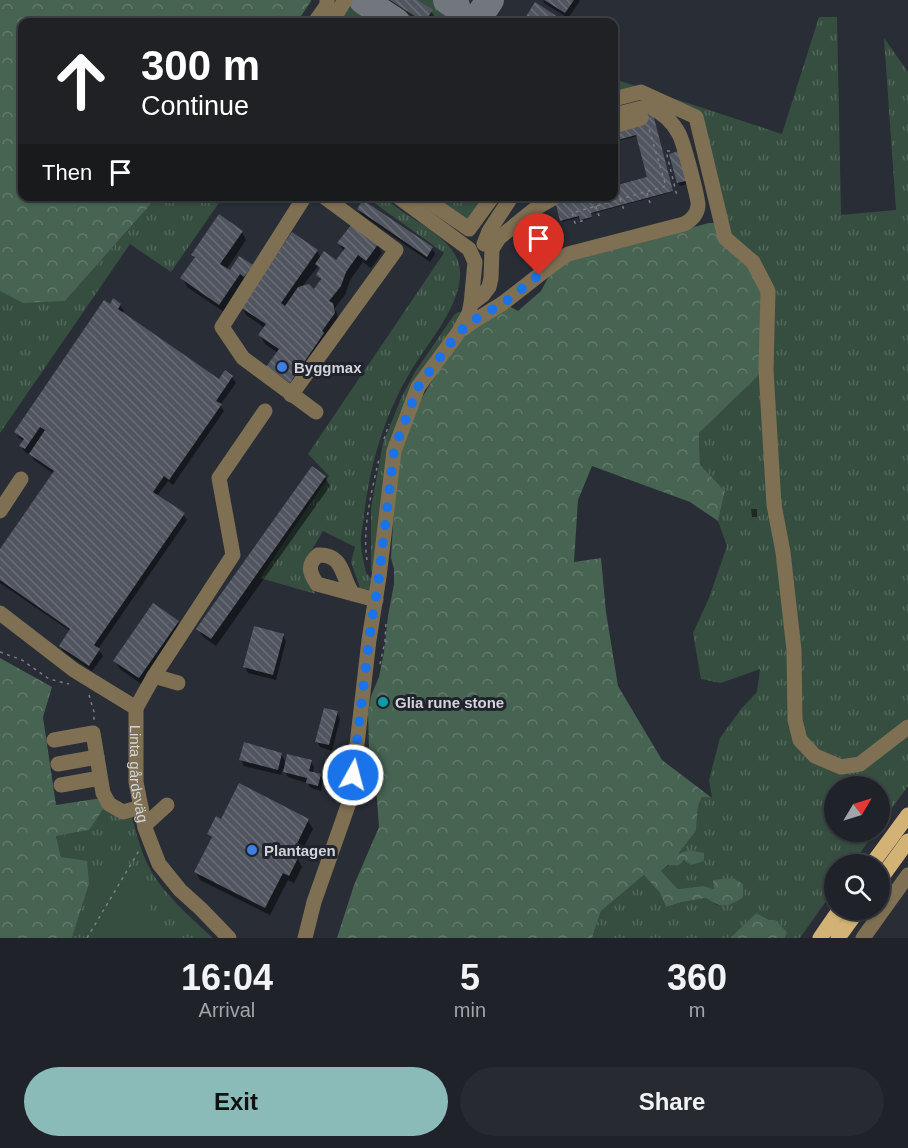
<!DOCTYPE html>
<meta charset="utf-8">
<style>
body{margin:0;font-family:Arial,sans-serif;background:#272a30;color:#f1f3f6;height:100vh;display:flex;flex-direction:column;font-size:22px;white-space:nowrap}
*{box-sizing:border-box;margin:0}
p{font-size:20px;color:#a1a4a8}
.icon{flex:none;width:33px;height:33px;fill:none;stroke:currentColor;stroke-width:2;stroke-linecap:round;stroke-linejoin:round}
.map{position:relative;height:938px;overflow:hidden}
.details{display:flex;flex-direction:column;background:#1f2228;flex:1}
.details>*{flex:none}
.banner{position:absolute;left:18px;top:18px;width:600px;height:183px;border-radius:12px;box-shadow:0 2px 4px #0004,0 0 0 2px #3c3f45;background:#202124;color:#fff;overflow:hidden}
.needle{width:39px;rotate:52deg}
.controls{position:absolute;left:824px;top:776px;display:grid;gap:12px}
.controls a{display:grid;place-items:center;width:66px;height:66px;border-radius:50%;background:#1f2228;box-shadow:0 2px 4px #0004,0 0 0 2px #3c3f45;font-size:30px}
.pin{position:absolute;display:grid;place-items:center;width:51px;height:51px;color:#fff;margin:-62px -26px;border-radius:50% 50% 50% 0;rotate:-45deg;box-shadow:0 0 6px #0007}
.pin .icon{rotate:45deg}
.me{position:absolute;width:66px;margin:-33px;rotate:7deg;stroke-linejoin:round;filter:drop-shadow(0 0 4px #0008)}
.turn{display:flex;align-items:center;gap:21px;height:126px;padding:0 24px;font-size:27px}
.turn .icon{width:78px;height:78px;stroke-width:2.5}
.turn b{display:block;font-size:42px;line-height:51px}
.then{display:flex;align-items:center;height:57px;padding:0 24px;background:#0003;gap:12px;font-size:22px}
.eta{display:flex;justify-content:space-evenly;align-items:center;height:102px;text-align:center}
.eta b{font-size:36px;font-weight:800;line-height:42px}
.primary-button{display:flex;gap:12px;margin-top:auto;padding:12px 24px}
.primary-button a{flex:1;height:69px;border-radius:36px;background:#8bbbb9;color:#111;font-size:24px;font-weight:800;line-height:69px;text-align:center}
.primary-button a+a{background:#272a30;color:#f1f3f6}
.map>svg:first-child{display:block}
</style>
<div class="map">
<svg width="908" height="938" viewBox="0 0 908 938">
<defs>
<pattern id="grass-tufts" width="24" height="20" patternUnits="userSpaceOnUse" patternTransform="scale(1.5)"><rect width="24" height="20" fill="#364e40"/><path d="M3 7l-1-3M5 7V3M7 7l1-3M15 17l-1-3M17 17v-4M19 17l1-3" fill="none" stroke="#52675b"/></pattern>
<pattern id="forest-crowns" width="20" height="18" patternUnits="userSpaceOnUse" patternTransform="scale(1.5)"><rect width="20" height="18" fill="#476453"/><path d="M2 6a3 3 0 1 1 6 0M12 15a3 3 0 1 1 6 0" fill="none" stroke="#61796b"/></pattern>
<pattern id="building-back-hatch" width="6" height="6" patternUnits="userSpaceOnUse" patternTransform="scale(1.5)"><rect width="6" height="6" fill="#51555f"/><path d="M-1 5l2 2M0 0l6 6M5-1l2 2" fill="none" stroke="#696d75"/></pattern>
</defs>
<rect width="100%" height="100%" fill="#292d36"/>
<path fill="url(#grass-tufts)" d="M334,0H460L445,22H324L335,6Z
M819,17H837L841,215L896,210L884,38L908,72V786L879,826V786H834V831H876L852,864H834V890L800,938H785L787,932L769,920L756,913L730,938H592L601,911L644,875L660,893L666,907L682,902L706,898L718,906L714,889L703,886L678,889L661,871C675,859 687,860 704,861L703,853L677,855L696,831L698,806L702,797L712,798L709,780L720,738L741,709L757,692L760,669L721,683L701,679L693,633L709,598L727,546L718,521L725,491L700,465L699,433L756,378L690,118L647,94L614,102V79L782,134Z
M157,197H223L171,272L130,244L0,433V291L65,301Z
M366,197C370,197 376,195 380,197C386,198 397,208 403,212C425,227 463,245 460,277C458,311 424,347 408,376C383,419 370,466 364,515C363,525 360,536 361,546C362,555 364,564 366,573L371,578L370,590L360,588L351,562L355,547L323,531L303,565L309,585L316,594L260,578L329,476L308,454L444,253Z
M413,197H499L472,237Z
M458,312H461L457,321L427,367L373,573L371,571V508L383,443L402,396L415,372L454,315Z
M102,803L132,817C136,832 140,848 147,863C160,891 190,917 213,938H72L89,884L61,857L56,836L89,830Z"/>
<path fill="url(#forest-crowns)" d="M0,0H311V1L297,22H22V196L157,197L65,301L23,303L0,291Z
M709,223H715L745,260L764,290L765,363L756,378L699,433L700,465L725,491L718,521L690,502L592,466L578,500L574,562L601,558L606,612L618,686L662,760L712,798L702,797L698,806L696,831L678,854L689,850L704,853V861L691,865L684,860L679,865H668L661,871L678,889L703,886L714,889L713,880L733,878L743,884V897C728,908 720,908 706,898L682,902L666,907L660,893L644,875L601,911L592,938H337L354,885L379,827L375,771L369,748L368,713L371,696L379,677L384,652L388,616L394,584V569L391,558L395,493L400,455L420,401L441,366L463,336L509,306L518,311L541,291L549,276L568,261Z
M0,658L52,687L43,717L56,805L102,798L103,809L89,830L56,836L61,857L87,861L89,884L72,938H0Z
M756,913L769,920H775L787,932L785,938H730Z"/>
<path fill="#364e40" d="M122,848L156,921L170,938H84L93,888Z"/>
<path fill="#0007" fill-rule="evenodd" d="M386,0H414L432,12L435,18L432,22H420Z
M543,0H579L580,1L568,18L544,3Z
M526,18L560,20L562,22H529Z
M652,113L672,192L591,214L592,218L582,221L581,217L562,222V220L614,196V187L649,178L638,136L614,142V122Z
M683,156L691,183L680,186L678,183Z
M358,209L432,248L435,254L430,262L362,215Z
M242,232L246,240L226,270L230,272L240,258L256,275L224,312L187,287L182,278L195,259L193,255Z
M339,243L378,245L382,253L371,268L363,262L350,280L345,295L334,309L337,313L339,322L295,390L273,375L278,353L265,344L260,335L265,328L246,315L242,307L317,251L321,258L337,262L344,252ZM318,266L321,271L318,275L321,282L314,291L302,287Z
M120,305L124,311L122,314L219,381L232,377L236,383L220,405L224,411L173,485L168,481L157,496L183,514L187,520L98,649L103,656L92,671L64,652L60,646L70,631L0,583V552L54,474L34,460L30,452L28,454L25,452L21,446L24,441L19,438L16,432L110,306Z
M313,468L325,477L330,486L216,646L203,637L198,629Z
M751,509H757V517H752Z
M178,622L183,630L144,686L120,669L115,661Z
M283,635L286,641L276,680L248,673L245,667Z
M337,713L340,719L332,751L320,747L317,741Z
M281,754L286,763L311,761L314,767L313,773L320,775L323,781L321,791L311,788L307,783L288,777L283,769L281,775L244,766L241,760Z
M239,785L308,821L313,829L298,859L302,867L294,883L288,880L270,915L200,880L196,872L212,839L209,834L222,821Z"/>
<g fill="none" stroke-linecap="round" stroke-linejoin="round">
<path stroke="#72767d" stroke-width="28" d="M363,0L396,22
M447,0L456,6
M475,22L490,0"/>
</g>
<path fill="url(#building-back-hatch)" d="M390,0H417L433,10L424,22Z
M544,0H574L565,13Z
M535,2L561,19L559,22H531L525,18Z
M652,110L673,191L591,213L592,217L580,220L579,216L560,221L555,201L573,196H614V186L647,177L636,135L614,141V121Z
M682,150L690,180L677,183L669,154Z
M363,200L433,247L427,257L357,209Z
M219,214L243,231L220,264L230,270L239,256L253,265L244,277L240,274L219,305L180,278L195,257L191,255Z
M351,225L379,243L366,261L358,255L346,272L341,286L329,301L333,303L335,313L322,331L324,333L290,383L266,367L279,349L258,335L266,324L240,307L292,232L318,250L281,303L285,306L298,287L309,284L314,289L321,279L316,275L320,268L315,264L324,251L336,260L345,248L337,243Z
M113,298L121,304L118,309L219,379L225,370L233,376L216,401L222,404L169,480L164,476L153,492L185,513L94,645L100,649L89,666L59,646L70,629L0,580V549L54,471L29,454L45,430L40,427L25,449L19,446L24,439L14,432L104,300L110,304Z
M312,466L326,476L211,639L196,629Z
M153,603L179,621L139,678L113,661Z
M254,626L284,634L273,675L243,667Z
M324,708L338,711L329,745L315,742Z
M244,742L282,753L278,770L239,760Z
M287,754L312,760L309,771L321,774L318,786L306,783L307,778L283,772Z
M239,783L309,819L292,854L298,858L289,876L283,873L265,908L194,872L212,837L207,834L216,816L221,819Z"/>
<g fill="none" stroke-linecap="round" stroke-linejoin="round">
<path stroke="#7b7e86" stroke-width="1.5" stroke-dasharray="3 4.5" stroke-linecap="butt" d="M670,151H666L677,196
M647,193L650,203
M620,199L624,210
M596,206L599,216
M582,220V221L575,223L572,213L666,186L649,129
M384,439L389,424
M367,560C362,528 372,490 379,459
M0,652L22,660L49,679L69,684
M380,664L385,642L386,622
M89,695L94,712V720
M87,938L140,849"/>
<g stroke="#7f7053" stroke-width="15">
<path d="M315,22L327,5V0"/>
<path d="M332,22L345,0"/>
<path d="M614,99L641,92L696,117L725,238L753,262L768,291L766,370L774,505L783,552L794,650L795,720L800,740L815,756L841,767L860,764L908,727"/>
<path d="M614,126L641,118"/>
<path d="M305,196L222,327L243,358L316,412"/>
<path d="M421,196L469,229L493,196"/>
<path d="M484,244L489,231L512,196"/>
<path d="M471,304L483,295L489,287L491,278L492,249L499,238L536,208L557,196"/>
<path d="M463,329C475,319 490,312 503,303C525,287 545,269 568,254L684,224C692,220 697,215 698,206C699,200 683,141 679,134C673,122 661,112 649,106L614,115"/>
<path d="M291,395L396,250L323,196"/>
<path d="M0,511L21,479"/>
<path d="M353,594C341,578 345,554 318,555C307,565 309,572 317,584L376,600"/>
<path id="s1" d="M0,613L74,670L136,708V782L145,828L159,864L180,890L201,909L229,938"/>
<path d="M154,676L178,683"/>
<path d="M136,708L154,676L233,555L219,478L265,411"/>
<path d="M54,740L93,733L103,793L109,804L123,812L141,807"/>
<path d="M58,764L97,757"/>
<path d="M61,785L100,778"/>
<path d="M145,825L167,805"/>
<path d="M305,938L314,902L351,797L369,640L379,577L394,451L418,387L458,333L469,313L471,304L475,262L469,249L397,196"/>
<path d="M863,938L908,875"/>
</g>
<path stroke="#d2b375" stroke-width="15" d="M872,864L908,815
M879,881L908,841
M820,938L840,909
M838,938L859,909"/>
</g>
<g fill="none" stroke-linecap="round" stroke-linejoin="round">
<path stroke="#1a73e8" stroke-width="10" stroke-dasharray="0 18" d="M353,775L369,640L379,577L394,450L418,387L458,333L474,320L505,302L539,275"/>
</g>
<g fill="#3f7fe0" stroke="#20232c" stroke-width="2">
<circle cx="282" cy="367" r="6"/>
<circle cx="252" cy="850" r="6"/>
</g>
<circle fill="#0f9aa8" stroke="#20232c" stroke-width="2" cx="383" cy="702" r="6"/>
<g text-anchor="middle" dominant-baseline="central" stroke-width="6" stroke-linejoin="round" paint-order="stroke">
<g font-size="15" font-weight="bold" fill="#d2d4da" stroke="#20232c" text-anchor="start">
<text x="294" y="367">Byggmax</text>
<text x="395" y="702">Glia rune stone</text>
<text x="264" y="850">Plantagen</text>
</g>
<g font-size="15" fill="#d2d4da" stroke="#20232c">
<text stroke="none"><textPath href="#s1" startOffset="232">Linta gårdsväg</textPath></text>
</g>
</g>
</svg>
<div class="controls">
<a><svg class="needle" viewBox="-14 -14 28 28"><path d="M0-13l5 13h-10z" fill="#e53935"/><path d="M0 13l5-13h-10z" fill="#a1a4a8"/></svg></a>
<a><svg class="icon" aria-label="search" viewBox="0 0 24 24"><circle cx="10" cy="10" r="6"/><path d="M15 15l6 6"/></svg></a>
</div>
<div class="pin" style="left:539px;top:275px;background:#d93025"><svg class="icon" aria-label="arrive" viewBox="0 0 24 24"><path d="M6 21V4h12l-3 4 3 4H6"/></svg></div>
<svg class="me" style="left:353px;top:775px" viewBox="-20 -20 40 40"><circle r="17" fill="#1a73e8" stroke="#fff" stroke-width="3"/><path d="M0-11L8 9 0 5-8 9z" fill="#fff"/></svg>
<div class="banner">
<div class="turn"><svg class="icon" aria-label="ahead" viewBox="0 0 24 24"><path d="M12 20V5M6 11l6-6 6 6"/></svg><div><b>300 m</b>Continue</div></div>
<div class="then">Then<svg class="icon" aria-label="arrive" viewBox="0 0 24 24"><path d="M6 21V4h12l-3 4 3 4H6"/></svg></div>
</div>
</div>
<section class="details">
<div class="eta">
<div><b>16:04</b><p>Arrival</p></div>
<div><b>5</b><p>min</p></div>
<div><b>360</b><p>m</p></div>
</div>
<div class="primary-button"><a>Exit</a><a>Share</a></div>
</section>
